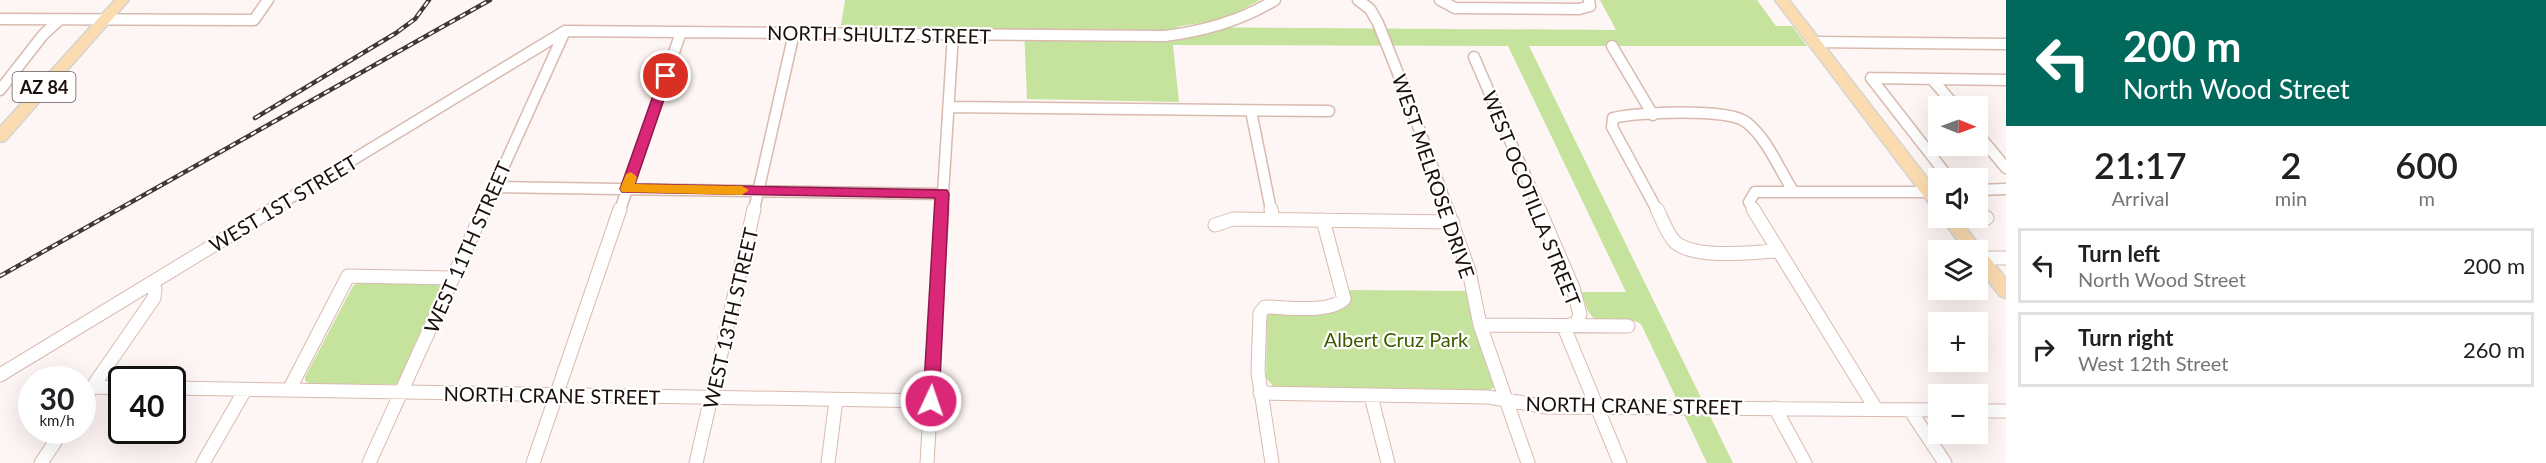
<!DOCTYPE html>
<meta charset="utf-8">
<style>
body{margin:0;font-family:Lato,sans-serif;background:#f2f2f2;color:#202124;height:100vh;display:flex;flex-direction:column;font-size:22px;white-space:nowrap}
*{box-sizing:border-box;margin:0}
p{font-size:20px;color:#757577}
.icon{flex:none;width:33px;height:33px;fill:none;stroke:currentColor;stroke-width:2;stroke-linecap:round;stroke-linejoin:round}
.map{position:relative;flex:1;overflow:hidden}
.side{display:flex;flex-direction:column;background:#fff;width:540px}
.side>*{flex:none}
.guide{background:#00695c;color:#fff;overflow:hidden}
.needle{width:39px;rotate:91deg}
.fabs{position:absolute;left:1928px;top:96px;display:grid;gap:12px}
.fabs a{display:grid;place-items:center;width:60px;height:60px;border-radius:0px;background:#fff;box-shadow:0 6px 24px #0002;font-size:30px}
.speed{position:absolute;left:18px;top:366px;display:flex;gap:12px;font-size:30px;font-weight:700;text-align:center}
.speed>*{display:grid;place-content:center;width:78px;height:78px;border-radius:50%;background:#fff;box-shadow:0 6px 24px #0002;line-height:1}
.speed small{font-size:15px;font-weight:400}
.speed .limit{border:3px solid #111;border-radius:9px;background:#fff;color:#111}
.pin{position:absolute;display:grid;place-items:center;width:51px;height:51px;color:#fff;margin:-26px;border:3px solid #fff;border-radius:50%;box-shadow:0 2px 6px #0007}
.me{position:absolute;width:66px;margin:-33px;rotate:3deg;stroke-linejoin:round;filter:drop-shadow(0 0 4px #0008)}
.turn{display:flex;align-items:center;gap:21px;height:126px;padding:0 18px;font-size:27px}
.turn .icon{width:78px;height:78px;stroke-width:2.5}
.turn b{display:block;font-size:42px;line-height:51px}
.eta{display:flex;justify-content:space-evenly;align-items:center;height:102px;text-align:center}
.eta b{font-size:36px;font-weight:600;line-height:42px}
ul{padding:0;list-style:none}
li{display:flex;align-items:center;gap:18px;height:75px;margin:0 12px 9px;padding:0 6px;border:3px solid #e0e0e0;border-radius:0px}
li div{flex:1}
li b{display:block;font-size:22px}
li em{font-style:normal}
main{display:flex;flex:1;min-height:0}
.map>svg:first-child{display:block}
</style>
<main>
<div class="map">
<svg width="2006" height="463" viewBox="0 0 2006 463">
<rect width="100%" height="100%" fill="#fdf6f4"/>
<path fill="#c6e39e" d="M845,0H1260L1224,19L1176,27L1616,30L1600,0H1757L1776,26H1792L1807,46H1529L1733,463H1707L1641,324C1616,308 1592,343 1582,292H1626L1508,46L1173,45L1179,102L1027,99L1024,30L841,25Z
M357,283L443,284L403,380L397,384H310L305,381V377L353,286Z
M1350,290L1470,291L1495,387L1488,391L1280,387L1273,386L1266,378L1267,315L1269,312L1331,311L1340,310L1350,301Z"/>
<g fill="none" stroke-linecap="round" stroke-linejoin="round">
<defs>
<path id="minor-far1" d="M1358,0L1370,9L1378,23L1411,106L1448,210
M1440,0L1455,8L1579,9L1590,6L1589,0
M0,19L254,20L268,0
M565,31L1165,36C1205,31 1241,21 1275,0
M1814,42L2006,44
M1612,46L1653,115
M1474,57L1540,210
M1871,78L2006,80
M1871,78L1949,178
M1932,79L1955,106
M0,90L43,35L58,21
M949,107L1329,111
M1251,111L1271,210
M1977,133L2006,168
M495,187L942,194
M1977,190L2006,189
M270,210L565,31
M484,210L565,31
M620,210L681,32
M754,210L794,33
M942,210L953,34
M1657,210L1612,127L1613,118C1637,112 1727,108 1746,122C1767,138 1779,169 1793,191
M1754,210L1749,202L1755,192H1929"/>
<path id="minor" d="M1271,209L1273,219
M1447,209L1469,271L1480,325L1528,463
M1539,209L1573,288L1580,314L1577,323L1564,327L1620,463
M1657,209C1662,219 1667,234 1675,242C1696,260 1751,252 1777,251
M1753,209L1876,409
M1977,211L1987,218
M1215,225L1233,219L1453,222
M1980,258H2006
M1480,325L1628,326
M0,375L273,209
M92,387L122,388
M172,388L931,401
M289,390L348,276L452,278
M1260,393L1488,397L1547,407L1938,410
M1371,396L1388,463
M82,402L154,298L155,289L151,283
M1775,408L1805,463
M1910,410L1945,463
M1977,411H2006
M41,463L63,430
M203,463L245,390
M369,463L484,209
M533,463L620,209
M696,463L754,209
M828,463L836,400
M927,463L942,209
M1272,463L1258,372L1260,313L1265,307C1286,307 1329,314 1344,299L1323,220"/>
<path id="major" d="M115,0H129L5,141L0,142V127Z
M1775,0H1789L1938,192V209L1932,207Z
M1941,218H1958L2006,279V298L2000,296L1977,266V250H1965Z"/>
</defs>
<use href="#minor-far1" stroke="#d9baaf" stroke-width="13"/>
<use href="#minor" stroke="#d9baaf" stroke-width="15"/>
<use href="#major" stroke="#d6d4d3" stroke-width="3"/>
<use href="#minor-far1" stroke="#fff" stroke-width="10"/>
<use href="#minor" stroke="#fff" stroke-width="13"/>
<use href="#major" fill="#fbdcb0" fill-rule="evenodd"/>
<defs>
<path id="rail" d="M255,118L396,33L415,19L429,0
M0,276L490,0"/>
</defs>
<use href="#rail" stroke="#413733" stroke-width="4.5"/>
<use href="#rail" stroke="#fff" stroke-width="2" stroke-dasharray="6" stroke-linecap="butt"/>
</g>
<path fill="#db2777" stroke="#8e194d" stroke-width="1.5" d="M666,72L672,76L635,184L947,190L949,194L939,401L936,405L931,407L925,405L923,401L935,198L622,192L620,189L660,76Z"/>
<path fill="#f59e0b" d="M631,172L637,177L635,184L742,186L749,190L742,195L622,192L620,189L626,174Z"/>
<g text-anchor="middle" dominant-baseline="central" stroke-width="4.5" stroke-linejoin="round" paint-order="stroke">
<rect fill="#fff" stroke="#5f5855" stroke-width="1.5" x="12.5" y="72" width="63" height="30" rx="4.5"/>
<g font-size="18" font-weight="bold" fill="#1b100c">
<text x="44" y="87">AZ 84</text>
</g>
<g font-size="20" fill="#1b100c" stroke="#fff">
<text transform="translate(879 34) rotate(1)">NORTH SHULTZ STREET</text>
<text transform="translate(1434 176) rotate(71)">WEST MELROSE DRIVE</text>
<text transform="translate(1532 198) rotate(68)">WEST OCOTILLA STREET</text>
<text transform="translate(283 203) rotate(-31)">WEST 1ST STREET</text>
<text transform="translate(467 247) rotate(-66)">WEST 11TH STREET</text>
<text transform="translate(730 318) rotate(-77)">WEST 13TH STREET</text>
<text transform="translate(552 395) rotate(1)">NORTH CRANE STREET</text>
<text transform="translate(1634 405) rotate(1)">NORTH CRANE STREET</text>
</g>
<g font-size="20" fill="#3f5900" stroke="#fff">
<text x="1396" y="339">Albert Cruz Park</text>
</g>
</g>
</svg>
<div class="fabs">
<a><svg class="needle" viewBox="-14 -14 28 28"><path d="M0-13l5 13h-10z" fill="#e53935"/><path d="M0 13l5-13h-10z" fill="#757577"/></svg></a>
<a><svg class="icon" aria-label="sound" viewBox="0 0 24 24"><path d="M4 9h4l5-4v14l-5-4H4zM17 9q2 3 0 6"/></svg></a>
<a><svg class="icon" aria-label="layers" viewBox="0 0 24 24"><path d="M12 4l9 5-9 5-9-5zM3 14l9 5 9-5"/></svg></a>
<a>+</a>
<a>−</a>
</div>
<div class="speed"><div>30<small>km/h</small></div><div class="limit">40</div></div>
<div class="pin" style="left:666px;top:76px;background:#d93025"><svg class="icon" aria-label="arrive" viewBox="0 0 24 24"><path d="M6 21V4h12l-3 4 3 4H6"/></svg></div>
<svg class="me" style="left:931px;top:401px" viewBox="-20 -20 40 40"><circle r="17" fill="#db2777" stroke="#fff" stroke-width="3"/><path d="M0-11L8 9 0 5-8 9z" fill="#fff"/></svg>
</div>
<section class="side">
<div class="guide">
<div class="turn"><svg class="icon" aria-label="left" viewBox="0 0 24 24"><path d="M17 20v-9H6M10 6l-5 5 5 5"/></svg><div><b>200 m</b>North Wood Street</div></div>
</div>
<div class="eta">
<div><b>21:17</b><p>Arrival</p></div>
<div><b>2</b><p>min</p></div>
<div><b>600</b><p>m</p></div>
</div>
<ul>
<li><svg class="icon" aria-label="left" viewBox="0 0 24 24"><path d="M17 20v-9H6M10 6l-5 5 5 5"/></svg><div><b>Turn left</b><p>North Wood Street</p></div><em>200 m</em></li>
<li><svg class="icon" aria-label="right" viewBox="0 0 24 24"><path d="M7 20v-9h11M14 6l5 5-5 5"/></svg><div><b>Turn right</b><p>West 12th Street</p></div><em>260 m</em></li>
</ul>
</section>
</main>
